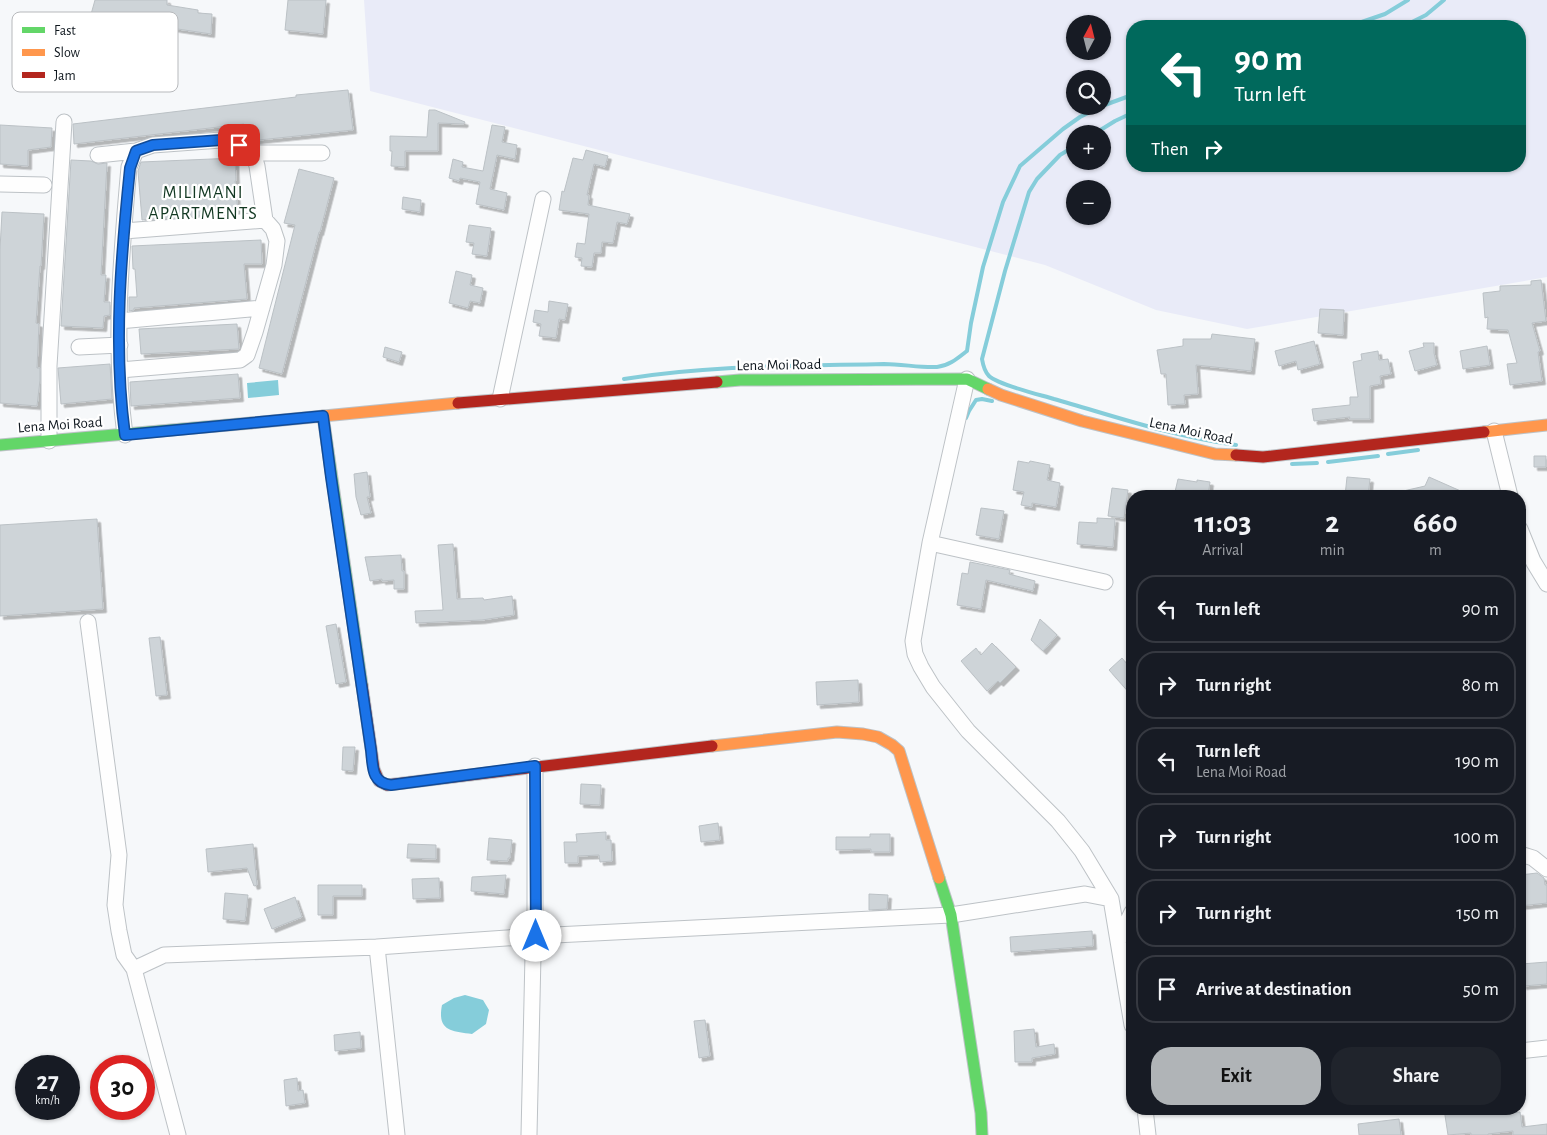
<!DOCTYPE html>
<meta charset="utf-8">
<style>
body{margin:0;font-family:"Alegreya Sans",sans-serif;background:#20242c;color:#f1f3f6;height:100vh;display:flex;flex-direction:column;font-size:19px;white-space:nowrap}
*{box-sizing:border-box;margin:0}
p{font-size:16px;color:#9ea1a6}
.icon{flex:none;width:28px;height:28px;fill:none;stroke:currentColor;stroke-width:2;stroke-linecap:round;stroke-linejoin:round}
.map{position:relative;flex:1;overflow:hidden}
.sheet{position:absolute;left:1126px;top:490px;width:400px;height:625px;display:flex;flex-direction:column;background:#171b24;border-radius:20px;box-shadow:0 1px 4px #0004}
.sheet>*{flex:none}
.banner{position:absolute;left:1126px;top:20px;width:400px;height:152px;border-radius:20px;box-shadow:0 1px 4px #0004;background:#00695c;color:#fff;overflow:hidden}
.needle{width:32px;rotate:7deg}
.controls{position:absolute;left:1066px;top:15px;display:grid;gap:10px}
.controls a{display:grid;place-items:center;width:45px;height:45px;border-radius:50%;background:#171b24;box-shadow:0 1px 4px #0004;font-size:25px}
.speed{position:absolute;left:15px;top:1055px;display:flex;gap:10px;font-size:25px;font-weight:700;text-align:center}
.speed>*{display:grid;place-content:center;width:65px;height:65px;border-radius:50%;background:#171b24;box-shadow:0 1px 4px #0004;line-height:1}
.speed small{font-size:12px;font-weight:400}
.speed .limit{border:8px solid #d22;background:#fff;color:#111}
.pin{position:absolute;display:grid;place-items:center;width:42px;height:42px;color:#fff;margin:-21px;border-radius:10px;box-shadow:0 2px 8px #0006}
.me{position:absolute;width:55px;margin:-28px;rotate:0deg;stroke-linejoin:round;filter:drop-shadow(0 0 4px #0008)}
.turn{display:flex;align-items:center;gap:18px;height:105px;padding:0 25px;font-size:22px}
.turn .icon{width:65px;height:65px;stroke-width:2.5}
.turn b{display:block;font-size:35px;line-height:42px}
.then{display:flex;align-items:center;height:48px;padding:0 25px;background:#0003;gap:10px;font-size:19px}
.eta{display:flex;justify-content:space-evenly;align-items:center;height:85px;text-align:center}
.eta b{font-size:30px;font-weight:700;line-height:35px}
.primary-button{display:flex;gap:10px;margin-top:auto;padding:10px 25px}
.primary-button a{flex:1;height:58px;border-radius:20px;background:#b0b4b7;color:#111;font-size:20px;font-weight:700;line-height:58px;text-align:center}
.primary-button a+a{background:#20242c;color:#f1f3f6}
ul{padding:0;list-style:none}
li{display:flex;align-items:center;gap:15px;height:68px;margin:0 10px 8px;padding:0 15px;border:2px solid #363941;border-radius:20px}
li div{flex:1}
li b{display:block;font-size:19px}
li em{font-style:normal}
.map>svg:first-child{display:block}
</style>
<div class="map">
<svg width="1547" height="1135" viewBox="0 0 1547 1135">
<defs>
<filter id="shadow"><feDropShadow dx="3.5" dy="3.5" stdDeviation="0" flood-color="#0004"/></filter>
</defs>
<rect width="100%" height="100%" fill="#f6f8fa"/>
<path fill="#e9ebf8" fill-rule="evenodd" d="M364,0H1547V277L1247,329L1156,310L1045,265L370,91ZM1075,24H1102V51H1075ZM1132,26H1520V166H1132ZM1075,79H1102V106H1075ZM1075,134H1102V161H1075ZM1075,189H1102V216H1075Z"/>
<path fill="#85cdda" d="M278,380L279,395L248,398L247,383Z
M465,995L483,1000L489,1010L486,1024L472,1034C451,1031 437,1031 442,1005L454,998Z"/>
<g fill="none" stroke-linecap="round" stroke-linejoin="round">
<path stroke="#85cdda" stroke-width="4" d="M1350,26L1385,14L1408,0
M1404,26L1426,15L1444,0
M1102,106L1132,95
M1094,134L1115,121L1132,113
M1075,146L1060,155L1037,179L1029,192L1005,271L982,359C983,365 985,372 989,376C998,385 1041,395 1054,399C1114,416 1174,437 1236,445
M624,379C710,365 798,366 884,364C902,364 921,368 937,367C949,366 958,358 967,351L971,323L983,267L1003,202L1020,166L1063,129L1080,117L1102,106
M966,418L969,411L976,400L982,399L992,401
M1388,454L1418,450
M1328,462L1378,456
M1292,464L1317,463"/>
</g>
<path fill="#ced4d8" stroke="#bbc1c5" filter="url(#shadow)" d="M95,0H167V5L198,10V13L212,14L211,34L158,26L157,32L137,31L115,25L107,54L83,48V49L57,43L58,34L78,37L81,23L88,25Z
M288,0H326L323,34L285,30Z
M348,90L353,130L250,141L245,138L244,124L74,144L73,124L296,97V95Z
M429,110H435L465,122L464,124L438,123V151H405V167L391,166L392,151H390V136L427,137Z
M0,125L52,128L51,147L28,150V166L0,164Z
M492,125L505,127L502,142L517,145L515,159L497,155L490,189L507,193L504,210L476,204L480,182L460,178L459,181L449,178L453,159L463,162L462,167L483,171Z
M586,150L608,156L605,167L594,164L587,195H589L588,205L630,214L627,224L617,222L613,243L602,242L601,253H594L592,267L581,266L582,258L575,257L577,243L585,244L589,214L559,210L562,191L564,192L573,158L583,160Z
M235,158L236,181H235L238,213L142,220L138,171L141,162Z
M71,160L91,161L98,164L107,163L101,275H106L104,302H110V315L104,316L103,328L61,326Z
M299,169L334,178L320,232H319L282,374L259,368L295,225L284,223Z
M403,197L421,200L420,212L402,209Z
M2,212L44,214L41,266H40L36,323L39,324L37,368H40V380L37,406L0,403V249Z
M469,225L491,228L487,256L472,254L474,243L466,242Z
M261,240L262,264H244L247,299L134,308V310L129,311V297H137L135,269H133L132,246Z
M456,271L472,275L470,285L483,288L480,303L470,301L468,308L449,303Z
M1541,280L1546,321L1532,323L1540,351L1538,352L1542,381L1510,385L1507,364L1517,363L1508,330L1487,329L1488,317L1485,318L1483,293L1500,291V286L1531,285V281Z
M549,301L568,304L565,320L559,319L556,338L539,336L541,324L533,322L535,310L548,312Z
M1320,309L1344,310L1343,335L1318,333Z
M237,324L239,349L141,354L139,329Z
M1212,334L1255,339L1251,371L1196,365L1198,394L1184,395L1185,404L1168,405L1166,374H1161L1157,350L1183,346V339H1211Z
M1314,341L1320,364L1298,370L1296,361L1279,366L1275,351Z
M1423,343H1434V353L1437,365L1415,371L1409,351L1424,347Z
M1487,346L1490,365L1463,369L1460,351Z
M385,347L402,352L399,362L383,357Z
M1378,351L1379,360L1388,359L1391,374L1380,376L1381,384L1370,386V419H1349L1350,417L1314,421L1312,409L1350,405V397H1358L1353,362L1362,360L1361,354Z
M110,364L112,399L61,404L58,368Z
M238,374L240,398L131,406L130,382Z
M1534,456H1546V467H1534Z
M1018,461L1029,463L1030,461L1050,465L1047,480L1060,483L1056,507L1032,503V507L1021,505L1024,492L1013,490Z
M367,472L370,497H367L371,513L361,515L356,497L354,474Z
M1347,477L1370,479L1368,496H1345Z
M1429,477L1472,496H1400L1399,492L1425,486Z
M1178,479L1197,482V480L1210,482L1208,496H1174Z
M1112,488L1128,490L1124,518L1108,516Z
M981,508L1004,511L999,539L976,535Z
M1097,518L1115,519L1113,547L1077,544L1079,522L1097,523Z
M97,519L103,609L0,616V525Z
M453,544L457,599L483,598L484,600L512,596L514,615L482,620L416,623L415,611L443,610L438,545Z
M401,555L402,571H404V589H394V580L382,581V579L370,581L365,557Z
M970,562L1010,570L1009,574L1035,581L1033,591L986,580L981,609L957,605L962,573L968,574Z
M1040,619L1057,635L1043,651L1031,640Z
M336,624L346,682L336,684L326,626Z
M160,637L167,695L156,696L149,638Z
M992,643L1016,667L1000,683L998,681L987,691L961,661L976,648L981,655Z
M1122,658L1132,670V696L1109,670Z
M858,680L859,702L817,705L816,682Z
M343,747H355L353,771L342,770Z
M581,784L601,785L600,805L580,804Z
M718,823L720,840L701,842L699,826Z
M606,832V840H611L612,861L600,862L599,855L578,856V863H565L564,842H577L576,834Z
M870,834H890V852H871V849L836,850V837H870Z
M489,838L512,840L510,858H508V861L487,860Z
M253,844L257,885L254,886L247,868L208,872L206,849Z
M408,844L436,845V859L407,858Z
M1537,873L1544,878L1545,885H1547V903L1520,906V875Z
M506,875L504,894L471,891L472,877Z
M439,878L440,898L413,899L412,879Z
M318,885H362V896H333V915H318Z
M225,893L248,895L245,921L223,919Z
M869,894L888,895L887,909L869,910Z
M295,897L302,917L272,929L264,909Z
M1092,931L1093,946L1011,952L1010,937Z
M1547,962V984L1523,986L1521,964Z
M705,1020L710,1056L699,1058L694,1021Z
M1034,1029L1036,1047L1054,1044L1055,1054L1032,1058V1062H1015L1014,1031Z
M360,1032L361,1048L335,1051L334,1035Z
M297,1078L298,1091L303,1090L305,1103L286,1106L284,1080Z
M1444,1109H1507L1506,1113L1520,1112L1522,1127L1547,1124V1135H1513V1131L1488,1134V1135H1471V1133L1448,1135Z
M1399,1119L1401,1135H1359L1358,1124Z"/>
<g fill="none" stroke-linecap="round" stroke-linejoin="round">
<defs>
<path id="street" d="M98,155L136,151
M0,184L44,185
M124,231L265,220
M119,321L262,308
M79,347L120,345
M120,370L240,360L247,355L255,332L274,265L277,241L273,229L265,220L257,166L253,153
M967,379L930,543L913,641L915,654L921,667L933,687L968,731L1058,821L1082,851L1111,899L1132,1025
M500,399L543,199
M1494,431L1510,496
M125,435C113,346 121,256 129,167L136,151L153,145L221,140L239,145L253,153H322
M49,441V366L64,122
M1520,529L1533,561L1547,584
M930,543L1105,582
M88,622L119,855L115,905L119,931L124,955L134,969L178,1135
M1520,854L1533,858L1547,869
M1118,941L1132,912
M377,947L397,1135
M134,969L164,955L377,947L535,936L951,915L1085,894L1111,899
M1520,1051L1547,1048
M1145,1109L1148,1135
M529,1135L533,955L535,936V766"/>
<path id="fast" d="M717,382L740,380L967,379L988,389
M323,416L362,685
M0,445L251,423
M939,878L951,915L981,1113L982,1135"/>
<path id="slow" d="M988,389L1001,395L1082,421L1215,454L1236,455
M251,423L458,403
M1484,432L1547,425
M712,746L837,732L863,734L878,737L892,745L899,751L939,878"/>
<path id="jam" d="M458,403L717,382
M1236,455L1263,457L1484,432
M362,685L374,769L379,781L387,785L712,746"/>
</defs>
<use href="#street" stroke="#bdc2c6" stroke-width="17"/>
<use href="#fast" stroke="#bdc2c6" stroke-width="13"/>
<use href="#slow" stroke="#bdc2c6" stroke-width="13"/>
<use href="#jam" stroke="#bdc2c6" stroke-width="13"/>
<use href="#street" stroke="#fefefe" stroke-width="15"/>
<use href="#fast" stroke="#63d668" stroke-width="11"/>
<use href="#slow" stroke="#ff974d" stroke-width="11"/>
<use href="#jam" stroke="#b3261e" stroke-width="11"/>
</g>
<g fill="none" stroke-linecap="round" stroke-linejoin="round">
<defs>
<path id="route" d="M239,145L221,140L153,145L136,151L130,168C121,256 113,346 125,435L323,416L331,477L371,750C373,766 371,783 391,785L535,766L536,936"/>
</defs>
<use href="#route" stroke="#114b97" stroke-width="12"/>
<use href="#route" stroke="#1a73e8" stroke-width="9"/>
</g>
<g text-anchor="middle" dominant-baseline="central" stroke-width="4.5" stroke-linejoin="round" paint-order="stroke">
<g font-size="15" fill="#0f171e" stroke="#fff">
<text transform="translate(779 365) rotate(-1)">Lena Moi Road</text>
<text transform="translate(60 425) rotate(-4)">Lena Moi Road</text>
<text transform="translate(1191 431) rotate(12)">Lena Moi Road</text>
</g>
<g font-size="18" letter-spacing="1" fill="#113721" stroke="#fff">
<text x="203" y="193">MILIMANI<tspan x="203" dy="21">APARTMENTS</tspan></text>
</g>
</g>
<rect x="12" y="12" width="166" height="80" rx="8" fill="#fff" stroke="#b7b9bc" stroke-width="1"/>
<rect x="22" y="27" width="23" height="6" fill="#63d668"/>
<rect x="22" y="49" width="23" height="7" fill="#ff974d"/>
<rect x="22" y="72" width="23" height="6" fill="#b3261e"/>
<g font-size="14" fill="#0f171e">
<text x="54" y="35">Fast</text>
<text x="54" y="57">Slow</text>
<text x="54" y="80">Jam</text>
</g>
</svg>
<div class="controls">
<a><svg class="needle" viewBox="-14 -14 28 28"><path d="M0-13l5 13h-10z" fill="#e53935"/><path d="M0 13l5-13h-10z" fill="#9ea1a6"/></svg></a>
<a><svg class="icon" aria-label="search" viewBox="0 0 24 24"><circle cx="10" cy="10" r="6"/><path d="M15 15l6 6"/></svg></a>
<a>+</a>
<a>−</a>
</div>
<div class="speed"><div>27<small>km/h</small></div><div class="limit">30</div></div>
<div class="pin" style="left:239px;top:145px;background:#d93025"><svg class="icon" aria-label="arrive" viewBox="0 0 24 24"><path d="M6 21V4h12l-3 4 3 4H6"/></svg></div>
<svg class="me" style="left:536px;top:936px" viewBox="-20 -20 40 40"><circle r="19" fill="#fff"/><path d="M0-13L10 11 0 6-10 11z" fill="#1a73e8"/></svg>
<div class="banner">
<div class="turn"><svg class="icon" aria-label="left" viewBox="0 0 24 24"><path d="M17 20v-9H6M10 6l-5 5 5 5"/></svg><div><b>90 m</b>Turn left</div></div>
<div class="then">Then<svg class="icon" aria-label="right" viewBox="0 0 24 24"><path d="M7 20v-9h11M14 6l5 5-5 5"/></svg></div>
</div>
<section class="sheet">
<div class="eta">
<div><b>11:03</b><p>Arrival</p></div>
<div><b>2</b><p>min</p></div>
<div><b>660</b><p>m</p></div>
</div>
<ul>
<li><svg class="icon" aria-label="left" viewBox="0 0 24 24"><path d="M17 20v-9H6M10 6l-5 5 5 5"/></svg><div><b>Turn left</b></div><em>90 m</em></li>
<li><svg class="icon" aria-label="right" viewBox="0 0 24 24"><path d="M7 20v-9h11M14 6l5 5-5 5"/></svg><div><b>Turn right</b></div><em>80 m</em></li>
<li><svg class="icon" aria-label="left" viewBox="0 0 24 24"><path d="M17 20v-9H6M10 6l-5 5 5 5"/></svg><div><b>Turn left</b><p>Lena Moi Road</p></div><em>190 m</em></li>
<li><svg class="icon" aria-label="right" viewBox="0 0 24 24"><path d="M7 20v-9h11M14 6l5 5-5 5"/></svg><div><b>Turn right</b></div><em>100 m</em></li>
<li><svg class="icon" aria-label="right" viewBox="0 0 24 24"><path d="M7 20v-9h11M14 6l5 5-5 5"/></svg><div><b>Turn right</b></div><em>150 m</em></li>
<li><svg class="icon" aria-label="arrive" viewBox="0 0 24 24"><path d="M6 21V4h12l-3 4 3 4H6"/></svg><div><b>Arrive at destination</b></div><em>50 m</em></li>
</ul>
<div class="primary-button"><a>Exit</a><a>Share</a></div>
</section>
</div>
